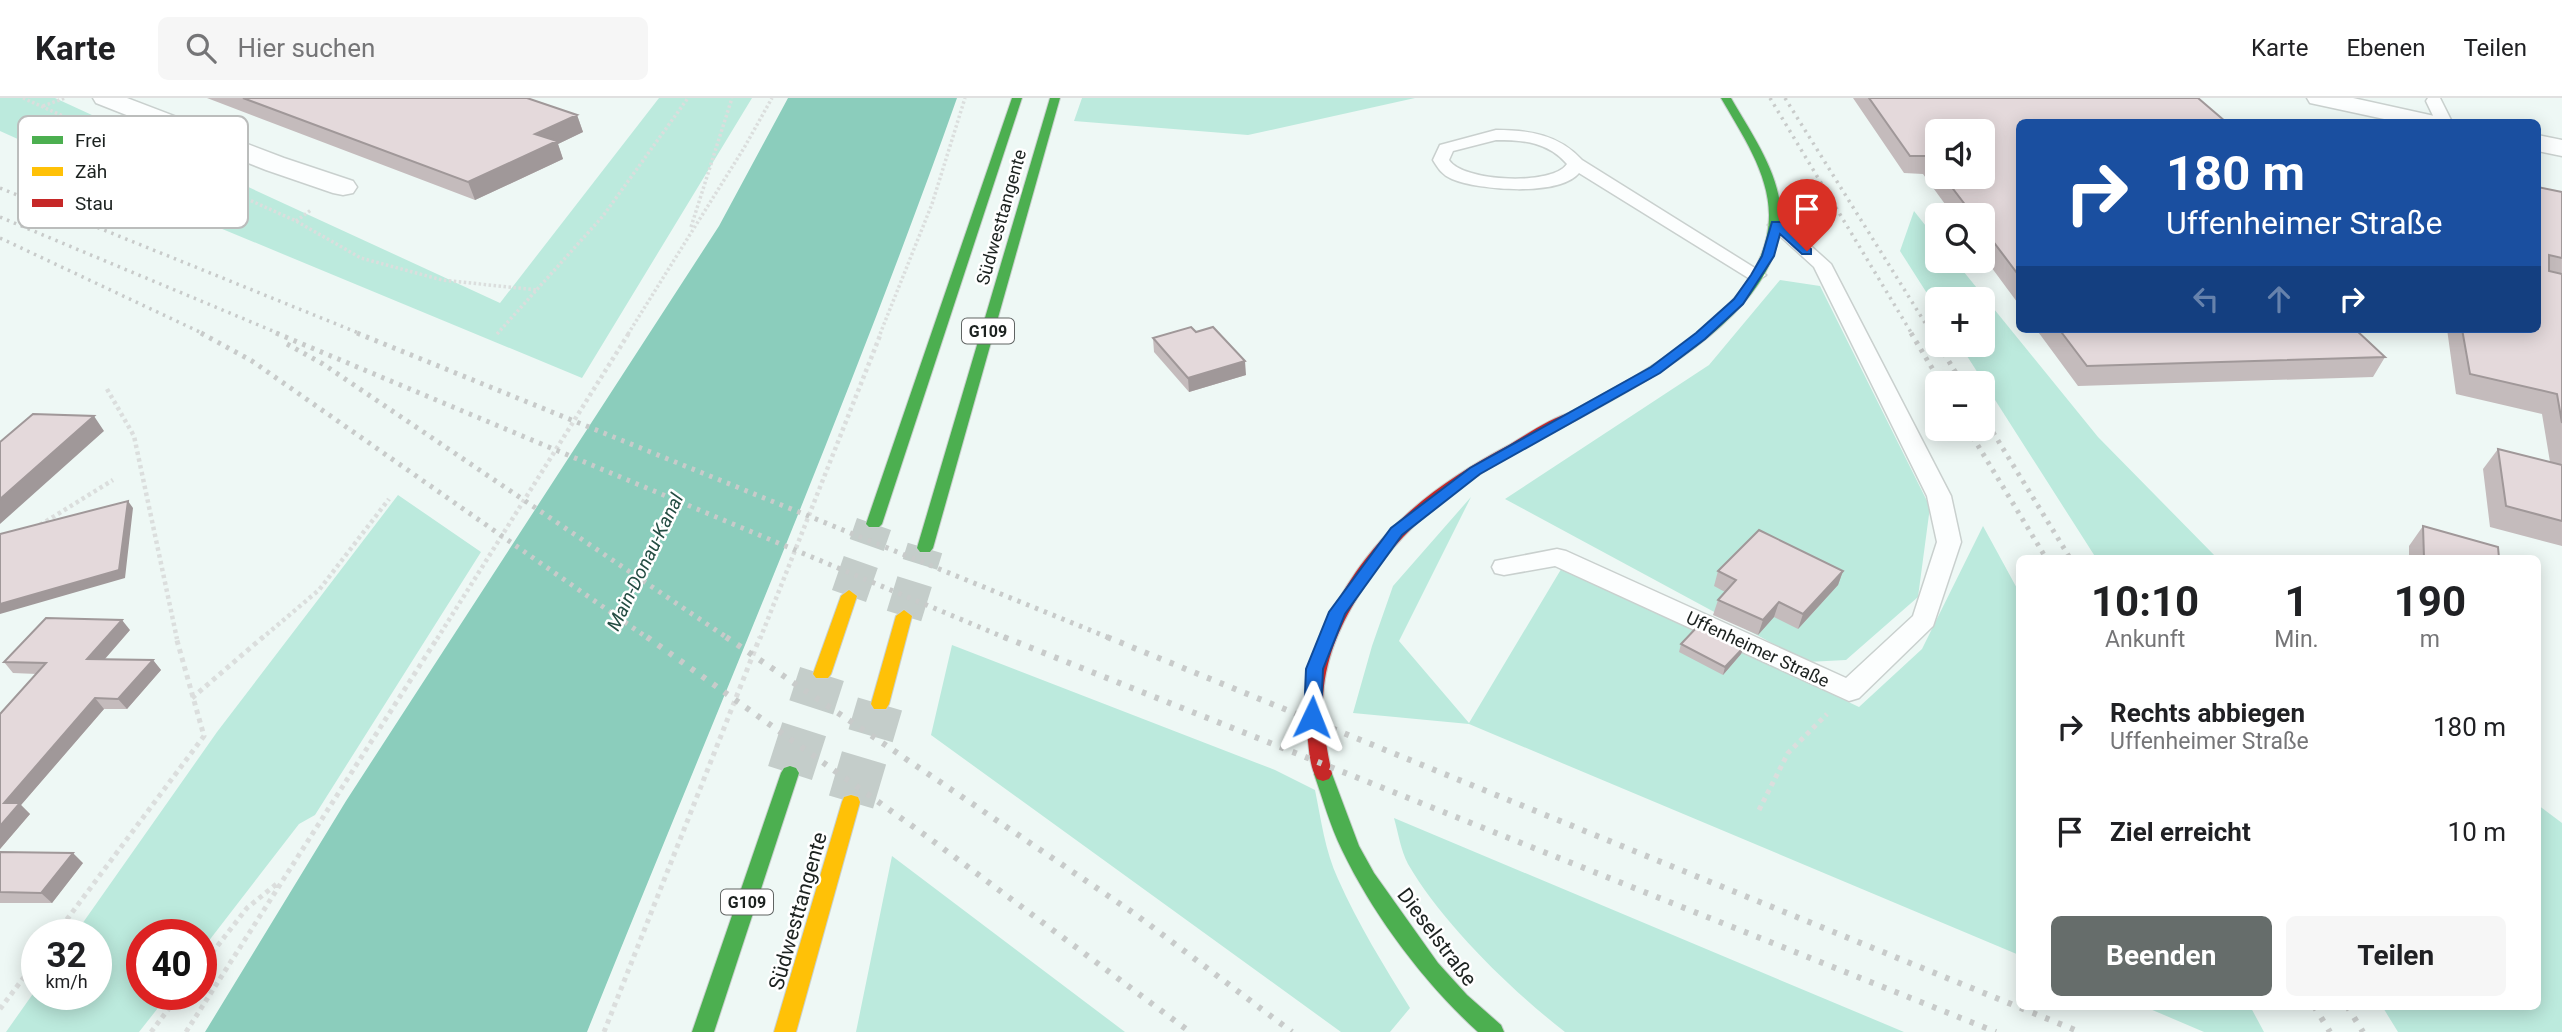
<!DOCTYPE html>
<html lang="de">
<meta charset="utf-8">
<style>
body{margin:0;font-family:Roboto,sans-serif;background:#f6f6f6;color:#202124;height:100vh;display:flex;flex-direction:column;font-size:26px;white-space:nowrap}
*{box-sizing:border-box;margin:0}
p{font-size:23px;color:#757577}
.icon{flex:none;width:38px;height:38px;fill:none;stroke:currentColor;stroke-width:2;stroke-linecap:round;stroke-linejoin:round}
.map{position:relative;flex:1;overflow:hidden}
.panel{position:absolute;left:2016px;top:457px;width:525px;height:455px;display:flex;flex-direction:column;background:#fff;border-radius:10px;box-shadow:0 4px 18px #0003}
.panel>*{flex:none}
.guide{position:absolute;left:2016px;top:21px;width:525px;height:214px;border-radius:10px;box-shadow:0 4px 18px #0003;background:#1a4fa0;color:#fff;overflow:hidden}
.buttons{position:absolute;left:1925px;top:21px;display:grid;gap:14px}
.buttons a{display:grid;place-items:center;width:70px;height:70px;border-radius:10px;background:#fff;box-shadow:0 4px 18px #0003;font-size:35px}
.speed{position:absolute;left:21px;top:821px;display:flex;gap:14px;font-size:35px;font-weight:700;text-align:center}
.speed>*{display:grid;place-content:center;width:91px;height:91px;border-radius:50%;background:#fff;box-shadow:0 4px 18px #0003;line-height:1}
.speed small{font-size:18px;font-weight:400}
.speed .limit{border:10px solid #d22;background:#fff;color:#111}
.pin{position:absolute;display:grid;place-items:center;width:60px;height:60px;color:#fff;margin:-72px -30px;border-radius:50% 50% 50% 0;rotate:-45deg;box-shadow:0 0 7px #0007}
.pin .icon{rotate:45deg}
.me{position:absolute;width:77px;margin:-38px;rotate:2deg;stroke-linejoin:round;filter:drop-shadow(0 0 5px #0008)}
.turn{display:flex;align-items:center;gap:24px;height:147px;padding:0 35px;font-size:32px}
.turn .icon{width:91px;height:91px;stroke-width:2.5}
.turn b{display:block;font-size:49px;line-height:60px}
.lanes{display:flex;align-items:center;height:66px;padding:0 35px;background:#0003;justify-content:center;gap:35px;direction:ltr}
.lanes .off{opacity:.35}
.eta{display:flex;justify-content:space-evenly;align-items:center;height:119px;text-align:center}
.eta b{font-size:42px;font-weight:700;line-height:49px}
.button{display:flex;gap:14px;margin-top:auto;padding:14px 35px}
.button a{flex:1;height:80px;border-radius:10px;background:#666d6b;color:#fff;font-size:28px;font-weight:700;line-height:80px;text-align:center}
.button a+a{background:#f6f6f6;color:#202124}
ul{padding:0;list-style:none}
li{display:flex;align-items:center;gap:21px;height:105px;padding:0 35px}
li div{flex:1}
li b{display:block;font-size:26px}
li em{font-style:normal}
header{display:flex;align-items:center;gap:42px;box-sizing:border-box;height:98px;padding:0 35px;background:#fff;border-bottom:2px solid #e0e0e0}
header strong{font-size:33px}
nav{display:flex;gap:38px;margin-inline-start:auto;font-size:24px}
.search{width:490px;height:63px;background:#f6f6f6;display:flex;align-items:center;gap:18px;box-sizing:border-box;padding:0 24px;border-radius:10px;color:#757577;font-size:26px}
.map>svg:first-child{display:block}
</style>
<header>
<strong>Karte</strong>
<div class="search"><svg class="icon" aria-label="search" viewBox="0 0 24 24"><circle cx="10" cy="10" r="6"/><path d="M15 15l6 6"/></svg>Hier suchen</div>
<nav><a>Karte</a><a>Ebenen</a><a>Teilen</a></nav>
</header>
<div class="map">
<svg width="2562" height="934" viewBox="0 0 2562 934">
<rect width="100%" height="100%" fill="#eef8f5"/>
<path fill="#bceadd" d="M0,0H55L500,205L659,0H752L582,280L162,106L0,33Z
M1082,0H1415L1248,37L1074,23Z
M1914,113L1937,142V163H1955L2098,339L2217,460H2096L1960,247H1983V201H1937V211L1900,153Z
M1780,182L1820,188L1930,409L1918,499L1846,562L1807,564L1505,401L1709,267Z
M398,397L481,454L315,717L299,726L201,853V836H142V896H169L139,934H6L37,890V896H96V836H75L217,634Z
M1471,399L1399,543L1469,625L1563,468L1859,609L1922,551L1983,428L2019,494V857L1469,626L1353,615L1372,548L1393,488Z
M952,547L1275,672L1315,692C1321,721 1325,753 1338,781C1358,826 1384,868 1410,910L1390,934H1341L931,637Z
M2538,707L2562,725V934H2398L2382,908H2538Z
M1394,720L1904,934H1565C1511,892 1442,825 1408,766C1401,753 1398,734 1394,720Z
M892,758L1125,934H856Z
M2143,908H2250L2264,934H2204Z"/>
<path fill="#8bcdbc" d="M788,0H957C845,316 712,623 587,934H205L346,703L719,128Z"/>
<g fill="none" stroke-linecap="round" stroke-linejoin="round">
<path stroke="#c4cdca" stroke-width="36" stroke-dasharray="36 18" stroke-linecap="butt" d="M849,498L874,426
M904,518L925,450"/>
<path stroke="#c4cdca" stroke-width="46" stroke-dasharray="46 23" stroke-linecap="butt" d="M790,675L822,576
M851,704L880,606"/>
<defs>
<path id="lane" d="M2428,0H2440L2452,24H2436L2426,3Z
M1496,32C1530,32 1559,37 1582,62L1766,177L1757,183L1750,181L1579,75C1559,99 1478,92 1452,81C1442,77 1438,70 1433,62L1440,47ZM1496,42C1524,42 1548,44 1567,66C1553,88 1463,84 1449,62L1453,53Z
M1777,122L1783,123L1831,166L1951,398L1961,444L1933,528L1859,600L1849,603L1555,468L1504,477L1495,475L1492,469L1495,463L1557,451L1566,453L1846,580L1913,518L1937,444L1927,398L1814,169L1768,127Z"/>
<path id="street" d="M93,0H127L284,60L353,83L357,89L353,95L343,97L333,95L266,72L96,5Z
M2307,0H2353L2439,19L2443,24H2398L2310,5Z
M2538,37L2562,42V58L2538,53Z"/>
<path id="fast" d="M1012,0H1022L882,426L879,429H869L866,426Z
M1050,0H1060L933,450L930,454H920L917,450Z
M1721,0H1731C1751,35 1780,75 1781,117C1782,212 1652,281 1580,320H1570L1568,317L1570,314C1641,276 1769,211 1769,117C1769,75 1741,35 1721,0Z
M790,668L796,670L799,675L714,934H692L781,675L784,670Z
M1323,669L1329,671L1332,676L1359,748L1374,775L1438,865L1467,897L1501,927L1504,934H1478C1425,886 1373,817 1342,752C1330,728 1323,701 1314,676L1317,671Z"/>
<path id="slow" d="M849,492L857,498L831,576L828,580H816L813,576L841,498Z
M904,512L912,518L889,606L886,611H874L871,606L896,518Z
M851,697L858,699L860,704L796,934H774L842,704L844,699Z"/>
<path id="jam" d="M1575,313L1582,317L1580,320C1490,367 1414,407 1359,497C1339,529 1324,564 1323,602C1322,627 1327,652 1332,676L1329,681L1323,683L1317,681C1309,668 1309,649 1307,634C1298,554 1349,468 1408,415C1438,388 1473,366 1509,347C1529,335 1552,319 1575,313Z"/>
</defs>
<use href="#lane" stroke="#c9d0ce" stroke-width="3"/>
<use href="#street" stroke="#c9d0ce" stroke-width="3"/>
<use href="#fast" stroke="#c9d0ce" stroke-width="2"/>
<use href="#slow" stroke="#c9d0ce" stroke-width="2"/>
<use href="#jam" stroke="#c9d0ce" stroke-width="2"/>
<path stroke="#dbdedd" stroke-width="3.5" stroke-dasharray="2.5 2.5" stroke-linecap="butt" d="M23,0L296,123L361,160L442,182L537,192
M43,8L65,0
M296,123L311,112
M691,129L732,0
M497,236L603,118L688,0
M628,236L744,50L772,0
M880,236L932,106L965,0"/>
<path stroke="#dbdedd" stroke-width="4.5" stroke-dasharray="3.5 3.5" stroke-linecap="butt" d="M107,291L134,338L177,541
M40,427L113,382
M261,541L319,492L389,401
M437,541L629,235
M760,541L881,235"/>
<path stroke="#dbdedd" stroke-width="5" stroke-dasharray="4.5 4.5" stroke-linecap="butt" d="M192,600L263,539
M1759,712L1788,655L1827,616
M56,836L204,638L176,539
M201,869L247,810L279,784
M0,911L37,862
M151,934L180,896
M186,934L438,539
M604,934L760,539"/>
<use href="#lane" fill="#fcfefe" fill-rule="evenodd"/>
<use href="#street" fill="#fcfefe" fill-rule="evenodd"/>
<use href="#fast" fill="#4caf50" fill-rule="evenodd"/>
<use href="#slow" fill="#ffc107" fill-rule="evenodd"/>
<use href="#jam" fill="#c62828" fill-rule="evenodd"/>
<path stroke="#c8cbca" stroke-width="3.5" stroke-dasharray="2.5 5" stroke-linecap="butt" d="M1770,0L1912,236
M1785,0L1932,236
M0,90L361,236
M0,119L280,236
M0,140L204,236"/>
<path stroke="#c8cbca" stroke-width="5" stroke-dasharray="3.5 6" stroke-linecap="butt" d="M201,235L252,263L649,541
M276,235L1008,541
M357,235L1112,541
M1911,235L1941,285
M1931,235L1937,245
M287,246L323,266L729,541
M1939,247L1962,285
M1983,318L2070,460
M1968,331L2046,460"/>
<path stroke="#c8cbca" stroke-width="6" stroke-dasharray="4.5 9" stroke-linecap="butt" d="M647,539L929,740L1190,934
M726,539L1135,816L1292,934
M1004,539L1996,934
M1107,539L2080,934
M2314,908L2330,934
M2347,908L2363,934"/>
</g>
<path fill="#c4bbbc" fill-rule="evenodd" d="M207,0H527L577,17L583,34L558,46L563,61L475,102Z
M1853,0H2198L2020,24V208L1983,158V117H1953L1923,76L1904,75ZM1937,33L1983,79H1937Z
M2538,89L2562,94V448L2490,429L2483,371L2498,351L2550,364L2542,316L2456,296L2447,231H2538Z
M2036,231H2355L2385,259L2373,279L2078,288Z
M1196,234L1246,277L1189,294L1154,254L1153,240Z
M2423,428L2499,460H2409V448Z
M1718,473H1843L1838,487L1798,531L1774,519L1758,537L1713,517L1718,502L1725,494L1714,488Z
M130,532L105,561L153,562L161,572L127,611H104L21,707L30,716L0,751V616L37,576L13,575L4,564Z
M1681,546L1744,549L1741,556L1723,577L1679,554Z
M0,754L83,765L52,805H0Z"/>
<path fill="#a09899" d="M577,17L583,34L558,46L563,61L475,102L468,84L535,36Z
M1245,263L1246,277L1189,294L1188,280Z
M94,318L104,333L0,426V401Z
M128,403L133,410L125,480L0,516V506Z
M1843,473L1838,487L1798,531L1803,516Z
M1779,504L1774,519L1758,537L1763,522Z
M122,522L130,532L96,571L87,561Z
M1744,549L1741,556L1723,577L1725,569Z
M153,562L161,572L127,611L118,601Z
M95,600L104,611L21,707L30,716L0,751V728L4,705Z
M73,755L83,765L52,805L41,795Z"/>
<path fill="#e4d9db" stroke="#a09899" stroke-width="2" d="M243,0H527L577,17L535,36L557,43L468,84Z
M1869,0H2198L2226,24H2020V179L1983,130V117H1973L1944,79H1983V33H1937V70L1928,58H1910Z
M2538,89L2562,94V160L2549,157V173L2562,176V325L2557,296L2470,276L2462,231H2538Z
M1191,229L1196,234L1213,229L1245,263L1188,280L1153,240Z
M2059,231H2355L2385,259L2087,268Z
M33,316L94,318L0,401V344Z
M2498,351L2562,367V423L2506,408Z
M128,403L119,472L0,506V436Z
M2423,428L2498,449L2499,460H2424Z
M1759,432L1843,473L1803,516L1779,504L1763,522L1718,502L1736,482L1718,473Z
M46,520L122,522L87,561L153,562L118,601L95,600L4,705H20L0,728V616L46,565L4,564Z
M1698,528L1744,549L1725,569L1681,546Z
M0,754L73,755L41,795L0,794Z"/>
<path fill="#1a73e8" stroke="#114b97" stroke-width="2" d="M1772,124H1781L1811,151V156H1802L1780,136L1774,158L1743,206L1705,241L1660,275L1480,376L1402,437L1345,516L1323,571L1321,619L1319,624H1306L1304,619L1306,571L1329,514L1391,430L1470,370L1651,269L1696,235L1734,201L1751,177L1762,158Z"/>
<g text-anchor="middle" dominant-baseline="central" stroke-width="5" stroke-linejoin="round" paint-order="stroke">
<g fill="#fff" stroke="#606463" stroke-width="2">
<rect x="962" y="220.5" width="52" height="25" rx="5"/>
<rect x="721" y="791.5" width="52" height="25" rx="5"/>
</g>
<g font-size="16" font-weight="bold" fill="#1c2220">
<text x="988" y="233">G109</text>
<text x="747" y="804">G109</text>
</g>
<g font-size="18" fill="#1c2220" stroke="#fff">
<text transform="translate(1001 119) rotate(-74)">Südwesttangente</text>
<text transform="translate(1758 551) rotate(25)">Uffenheimer Straße</text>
</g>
<g font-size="19" font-style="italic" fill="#244d43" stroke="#fff">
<text transform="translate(645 464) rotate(-64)">Main-Donau-Kanal</text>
</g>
<g font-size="21" fill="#1c2220" stroke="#fff">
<text transform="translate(798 813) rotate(-74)">Südwesttangente</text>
<text transform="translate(1437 839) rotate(53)">Dieselstraße</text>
</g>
</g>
<rect x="18" y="18" width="230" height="112" rx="10" fill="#fff" stroke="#bbbdbc" stroke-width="2"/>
<rect x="32" y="38" width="31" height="8" fill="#4caf50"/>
<rect x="32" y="69" width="31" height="9" fill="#ffc107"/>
<rect x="32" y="101" width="31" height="8" fill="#c62828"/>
<g font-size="19" fill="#1c2220">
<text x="75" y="49">Frei</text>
<text x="75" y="80">Zäh</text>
<text x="75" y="112">Stau</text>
</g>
</svg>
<div class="buttons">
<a><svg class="icon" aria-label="sound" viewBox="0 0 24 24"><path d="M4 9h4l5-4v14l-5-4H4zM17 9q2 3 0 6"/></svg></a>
<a><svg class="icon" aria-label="search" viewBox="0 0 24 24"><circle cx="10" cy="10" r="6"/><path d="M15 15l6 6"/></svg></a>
<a>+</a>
<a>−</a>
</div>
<div class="speed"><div>32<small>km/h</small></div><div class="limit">40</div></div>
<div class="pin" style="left:1807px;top:153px;background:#d93025"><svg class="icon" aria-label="arrive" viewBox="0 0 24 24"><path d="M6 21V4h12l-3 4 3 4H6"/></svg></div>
<svg class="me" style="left:1312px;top:619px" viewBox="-20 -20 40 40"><path d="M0-17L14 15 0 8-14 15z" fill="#1a73e8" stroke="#fff" stroke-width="4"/></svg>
<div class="guide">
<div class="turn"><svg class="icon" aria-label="right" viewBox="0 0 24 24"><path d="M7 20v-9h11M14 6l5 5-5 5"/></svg><div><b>180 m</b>Uffenheimer Straße</div></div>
<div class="lanes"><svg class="icon off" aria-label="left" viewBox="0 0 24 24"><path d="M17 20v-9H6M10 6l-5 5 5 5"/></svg><svg class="icon off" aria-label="ahead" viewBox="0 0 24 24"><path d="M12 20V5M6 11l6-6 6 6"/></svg><svg class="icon" aria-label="right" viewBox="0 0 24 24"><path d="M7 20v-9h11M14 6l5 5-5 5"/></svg></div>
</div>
<section class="panel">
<div class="eta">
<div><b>10:10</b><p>Ankunft</p></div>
<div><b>1</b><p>Min.</p></div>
<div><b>190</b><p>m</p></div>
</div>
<ul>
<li><svg class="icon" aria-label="right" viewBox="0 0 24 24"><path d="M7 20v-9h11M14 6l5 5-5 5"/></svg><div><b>Rechts abbiegen</b><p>Uffenheimer Straße</p></div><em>180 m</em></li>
<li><svg class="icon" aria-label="arrive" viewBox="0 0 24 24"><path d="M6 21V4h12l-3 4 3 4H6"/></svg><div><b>Ziel erreicht</b></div><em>10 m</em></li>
</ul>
<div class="button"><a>Beenden</a><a>Teilen</a></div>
</section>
</div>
